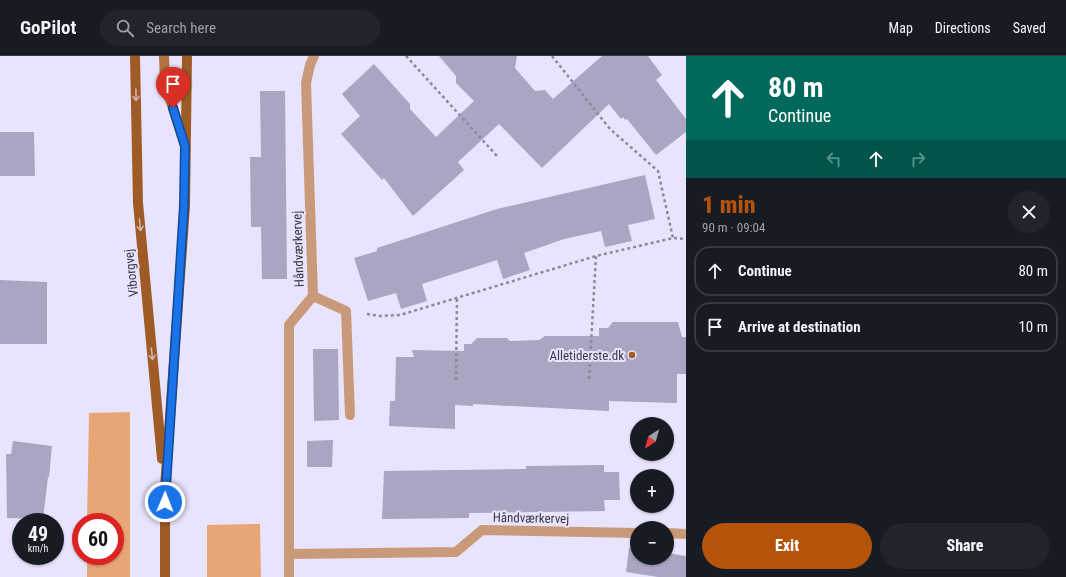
<!DOCTYPE html>
<meta charset="utf-8">
<style>
body{margin:0;font-family:"Roboto Condensed",sans-serif;background:#20242c;color:#f1f3f6;height:100vh;display:flex;flex-direction:column;font-size:15px;white-space:nowrap}
*{box-sizing:border-box;margin:0}
p{font-size:13px;color:#9ea1a6}
.icon{flex:none;width:22px;height:22px;fill:none;stroke:currentColor;stroke-width:2;stroke-linecap:round;stroke-linejoin:round}
.map{position:relative;flex:1;overflow:hidden}
.panel{display:flex;flex-direction:column;background:#171b24;width:380px}
.panel>*{flex:none}
.top-card{background:#00695c;color:#fff;overflow:hidden}
.needle{width:26px;rotate:217deg}
.fabs{position:absolute;left:630px;top:361px;display:grid;gap:8px}
.fabs a{display:grid;place-items:center;width:44px;height:44px;border-radius:50%;background:#171b24;box-shadow:0 1px 3px #0004;font-size:20px}
.speed{position:absolute;left:12px;top:457px;display:flex;gap:8px;font-size:20px;font-weight:700;text-align:center}
.speed>*{display:grid;place-content:center;width:52px;height:52px;border-radius:50%;background:#171b24;box-shadow:0 1px 3px #0004;line-height:1}
.speed small{font-size:10px;font-weight:400}
.speed .limit{border:6px solid #d22;background:#fff;color:#111}
.pin{position:absolute;display:grid;place-items:center;width:34px;height:34px;color:#fff;margin:-41px -17px;border-radius:50% 50% 50% 0;rotate:-45deg;box-shadow:0 0 4px #0007}
.pin .icon{rotate:45deg}
.me{position:absolute;width:44px;margin:-22px;rotate:1deg;stroke-linejoin:round;filter:drop-shadow(0 0 3px #0008)}
.turn{display:flex;align-items:center;gap:14px;height:84px;padding:0 16px;font-size:18px}
.turn .icon{width:52px;height:52px;stroke-width:2.5}
.turn b{display:block;font-size:28px;line-height:34px}
.lanes{display:flex;align-items:center;height:38px;padding:0 16px;background:#0003;justify-content:center;gap:20px;direction:ltr}
.lanes .off{opacity:.35}
.round{display:grid;place-items:center;flex:none;width:42px;height:42px;border-radius:21px;background:#20242c}
.head{display:flex;align-items:center;justify-content:space-between;height:68px;padding:0 16px}
h1{font-size:24px;font-weight:800;line-height:30px;color:#b45309}
.button{display:flex;gap:8px;margin-top:auto;padding:8px 16px}
.button a{flex:1;height:46px;border-radius:24px;background:#b45309;color:#fff;font-size:16px;font-weight:800;line-height:46px;text-align:center}
.button a+a{background:#20242c;color:#f1f3f6}
ul{padding:0;list-style:none}
li{display:flex;align-items:center;gap:12px;height:50px;margin:0 8px 6px;padding:0 8px;border:2px solid #363941;border-radius:16px}
li div{flex:1}
li b{display:block;font-size:15px}
li em{font-style:normal}
header{display:flex;align-items:center;gap:24px;box-sizing:border-box;height:56px;padding:0 20px;background:#171b24;border-bottom:1px solid #363941}
header strong{font-size:19px}
nav{display:flex;gap:22px;margin-inline-start:auto;font-size:14px}
.search{width:280px;height:36px;background:#20242c;display:flex;align-items:center;gap:10px;box-sizing:border-box;padding:0 14px;border-radius:22px;color:#9ea1a6;font-size:15px}
main{display:flex;flex:1;min-height:0}
.map>svg:first-child{display:block}
</style>
<header>
<strong>GoPilot</strong>
<div class="search"><svg class="icon" aria-label="search" viewBox="0 0 24 24"><circle cx="10" cy="10" r="6"/><path d="M15 15l6 6"/></svg>Search here</div>
<nav><a>Map</a><a>Directions</a><a>Saved</a></nav>
</header>
<main>
<div class="map">
<svg width="686" height="521" viewBox="0 0 686 521">
<rect width="100%" height="100%" fill="#e9e4fd"/>
<path fill="#e8a576" d="M130,356V521H87V500H115V466H87L89,357Z
M260,468L261,521H207V469Z"/>
<path fill="#aaa5c2" d="M439,0H517L515,12L535,35L545,34L553,43L602,0H648L662,19L656,24L686,63V76L656,99L627,63L625,64L623,61L621,63L609,48L542,112L499,68L458,106L464,114L413,160L384,122L382,124L341,78L360,60L342,38L374,8L410,48V53L436,81L474,45L456,27V20Z
M260,35H285L287,223H262L261,171H251L250,101H261Z
M0,76H34L35,120H0Z
M645,119L655,163L628,169L632,185L605,191L601,175L564,183L524,197L530,214L503,223L497,204L422,228L427,245L401,253L396,237L368,245L354,202L377,195V192L497,153Z
M0,224L47,226V288H0Z
M613,266H678L682,281H686V318H677V347L609,345V355L473,348V350L455,349V373L389,370L390,345H395L396,301H414L412,294L464,295V288H471L477,282H507L510,285L539,284L545,280H599V272H608Z
M313,293H338L339,364L314,365Z
M333,384L332,411H307V385Z
M13,385L52,390L49,421H48L43,463L7,462L6,398H11Z
M604,409V416H619L620,444H604L605,455L469,457V462L382,463L384,415L526,413V410Z
M629,492L637,493V502H667V497L686,500V521H658L626,516Z"/>
<g fill="none" stroke-linecap="round" stroke-linejoin="round">
<path stroke="#8c899b" stroke-width="2.5" stroke-dasharray="3 3" stroke-linecap="butt" d="M406,0L497,100
M552,0L610,73L658,115L673,182
M367,258L380,260L400,259L596,200L673,182L686,183
M589,323L596,200
M456,324L457,241"/>
<path stroke="#c99a7a" stroke-width="10" d="M313,240L346,255L350,359"/>
<path stroke="#c99a7a" stroke-width="10" d="M667,477L686,478
M289,498L456,496L482,474L637,477
M289,521V269L313,240L306,27L310,9L314,0"/>
<path stroke="#b7723f" stroke-width="10" d="M164,0L165,27L185,90"/>
<path stroke="#9e5b26" stroke-width="10" d="M135,0L138,147L162,403
M165,521V431L185,150L187,0"/>
</g>
<defs><path id="oneway-shaft" d="M-6 0H5M1.5-3L5.5 0L1.5 3" fill="none" stroke-width="1.6" stroke-linecap="round" stroke-linejoin="round"/></defs>
<g stroke="#cfb4b2">
<use href="#oneway-shaft" transform="translate(136 39) rotate(89)"/>
<use href="#oneway-shaft" transform="translate(140 169) rotate(84)"/>
<use href="#oneway-shaft" transform="translate(152 298) rotate(84)"/>
</g>
<g fill="none" stroke-linecap="round" stroke-linejoin="round">
<defs>
<path id="route" d="M165,446L184,150L185,90L173,52"/>
</defs>
<use href="#route" stroke="#114b97" stroke-width="10"/>
<use href="#route" stroke="#1a73e8" stroke-width="7"/>
</g>
<circle fill="#9e5c29" stroke="#e9e4fd" stroke-width="1.5" cx="632" cy="299" r="4"/>
<g text-anchor="middle" dominant-baseline="central" stroke-width="4" stroke-linejoin="round" paint-order="stroke">
<g font-size="13" fill="#3b3945" stroke="#e9e4fd">
<text transform="translate(298 193) rotate(-92)">Håndværkervej</text>
<text transform="translate(131 217) rotate(-96)">Viborgvej</text>
<text transform="translate(531 462) rotate(1)">Håndværkervej</text>
</g>
<g font-size="13" fill="#3b3945" stroke="#e9e4fd" text-anchor="end">
<text x="624" y="299">Alletiderste.dk</text>
</g>
</g>
</svg>
<div class="fabs">
<a><svg class="needle" viewBox="-14 -14 28 28"><path d="M0-13l5 13h-10z" fill="#e53935"/><path d="M0 13l5-13h-10z" fill="#9ea1a6"/></svg></a>
<a>+</a>
<a>−</a>
</div>
<div class="speed"><div>49<small>km/h</small></div><div class="limit">60</div></div>
<div class="pin" style="left:173px;top:52px;background:#d93025"><svg class="icon" aria-label="arrive" viewBox="0 0 24 24"><path d="M6 21V4h12l-3 4 3 4H6"/></svg></div>
<svg class="me" style="left:165px;top:446px" viewBox="-20 -20 40 40"><circle r="17" fill="#1a73e8" stroke="#fff" stroke-width="3"/><path d="M0-11L8 9 0 5-8 9z" fill="#fff"/></svg>
</div>
<section class="panel">
<div class="top-card">
<div class="turn"><svg class="icon" aria-label="ahead" viewBox="0 0 24 24"><path d="M12 20V5M6 11l6-6 6 6"/></svg><div><b>80 m</b>Continue</div></div>
<div class="lanes"><svg class="icon off" aria-label="left" viewBox="0 0 24 24"><path d="M17 20v-9H6M10 6l-5 5 5 5"/></svg><svg class="icon" aria-label="ahead" viewBox="0 0 24 24"><path d="M12 20V5M6 11l6-6 6 6"/></svg><svg class="icon off" aria-label="right" viewBox="0 0 24 24"><path d="M7 20v-9h11M14 6l5 5-5 5"/></svg></div>
</div>
<div class="head"><div><h1>1 min</h1><p>90 m · 09:04</p></div><a class="round"><svg class="icon" aria-label="close" viewBox="0 0 24 24"><path d="M6 6l12 12M18 6L6 18"/></svg></a></div>
<ul>
<li><svg class="icon" aria-label="ahead" viewBox="0 0 24 24"><path d="M12 20V5M6 11l6-6 6 6"/></svg><div><b>Continue</b></div><em>80 m</em></li>
<li><svg class="icon" aria-label="arrive" viewBox="0 0 24 24"><path d="M6 21V4h12l-3 4 3 4H6"/></svg><div><b>Arrive at destination</b></div><em>10 m</em></li>
</ul>
<div class="button"><a>Exit</a><a>Share</a></div>
</section>
</main>
